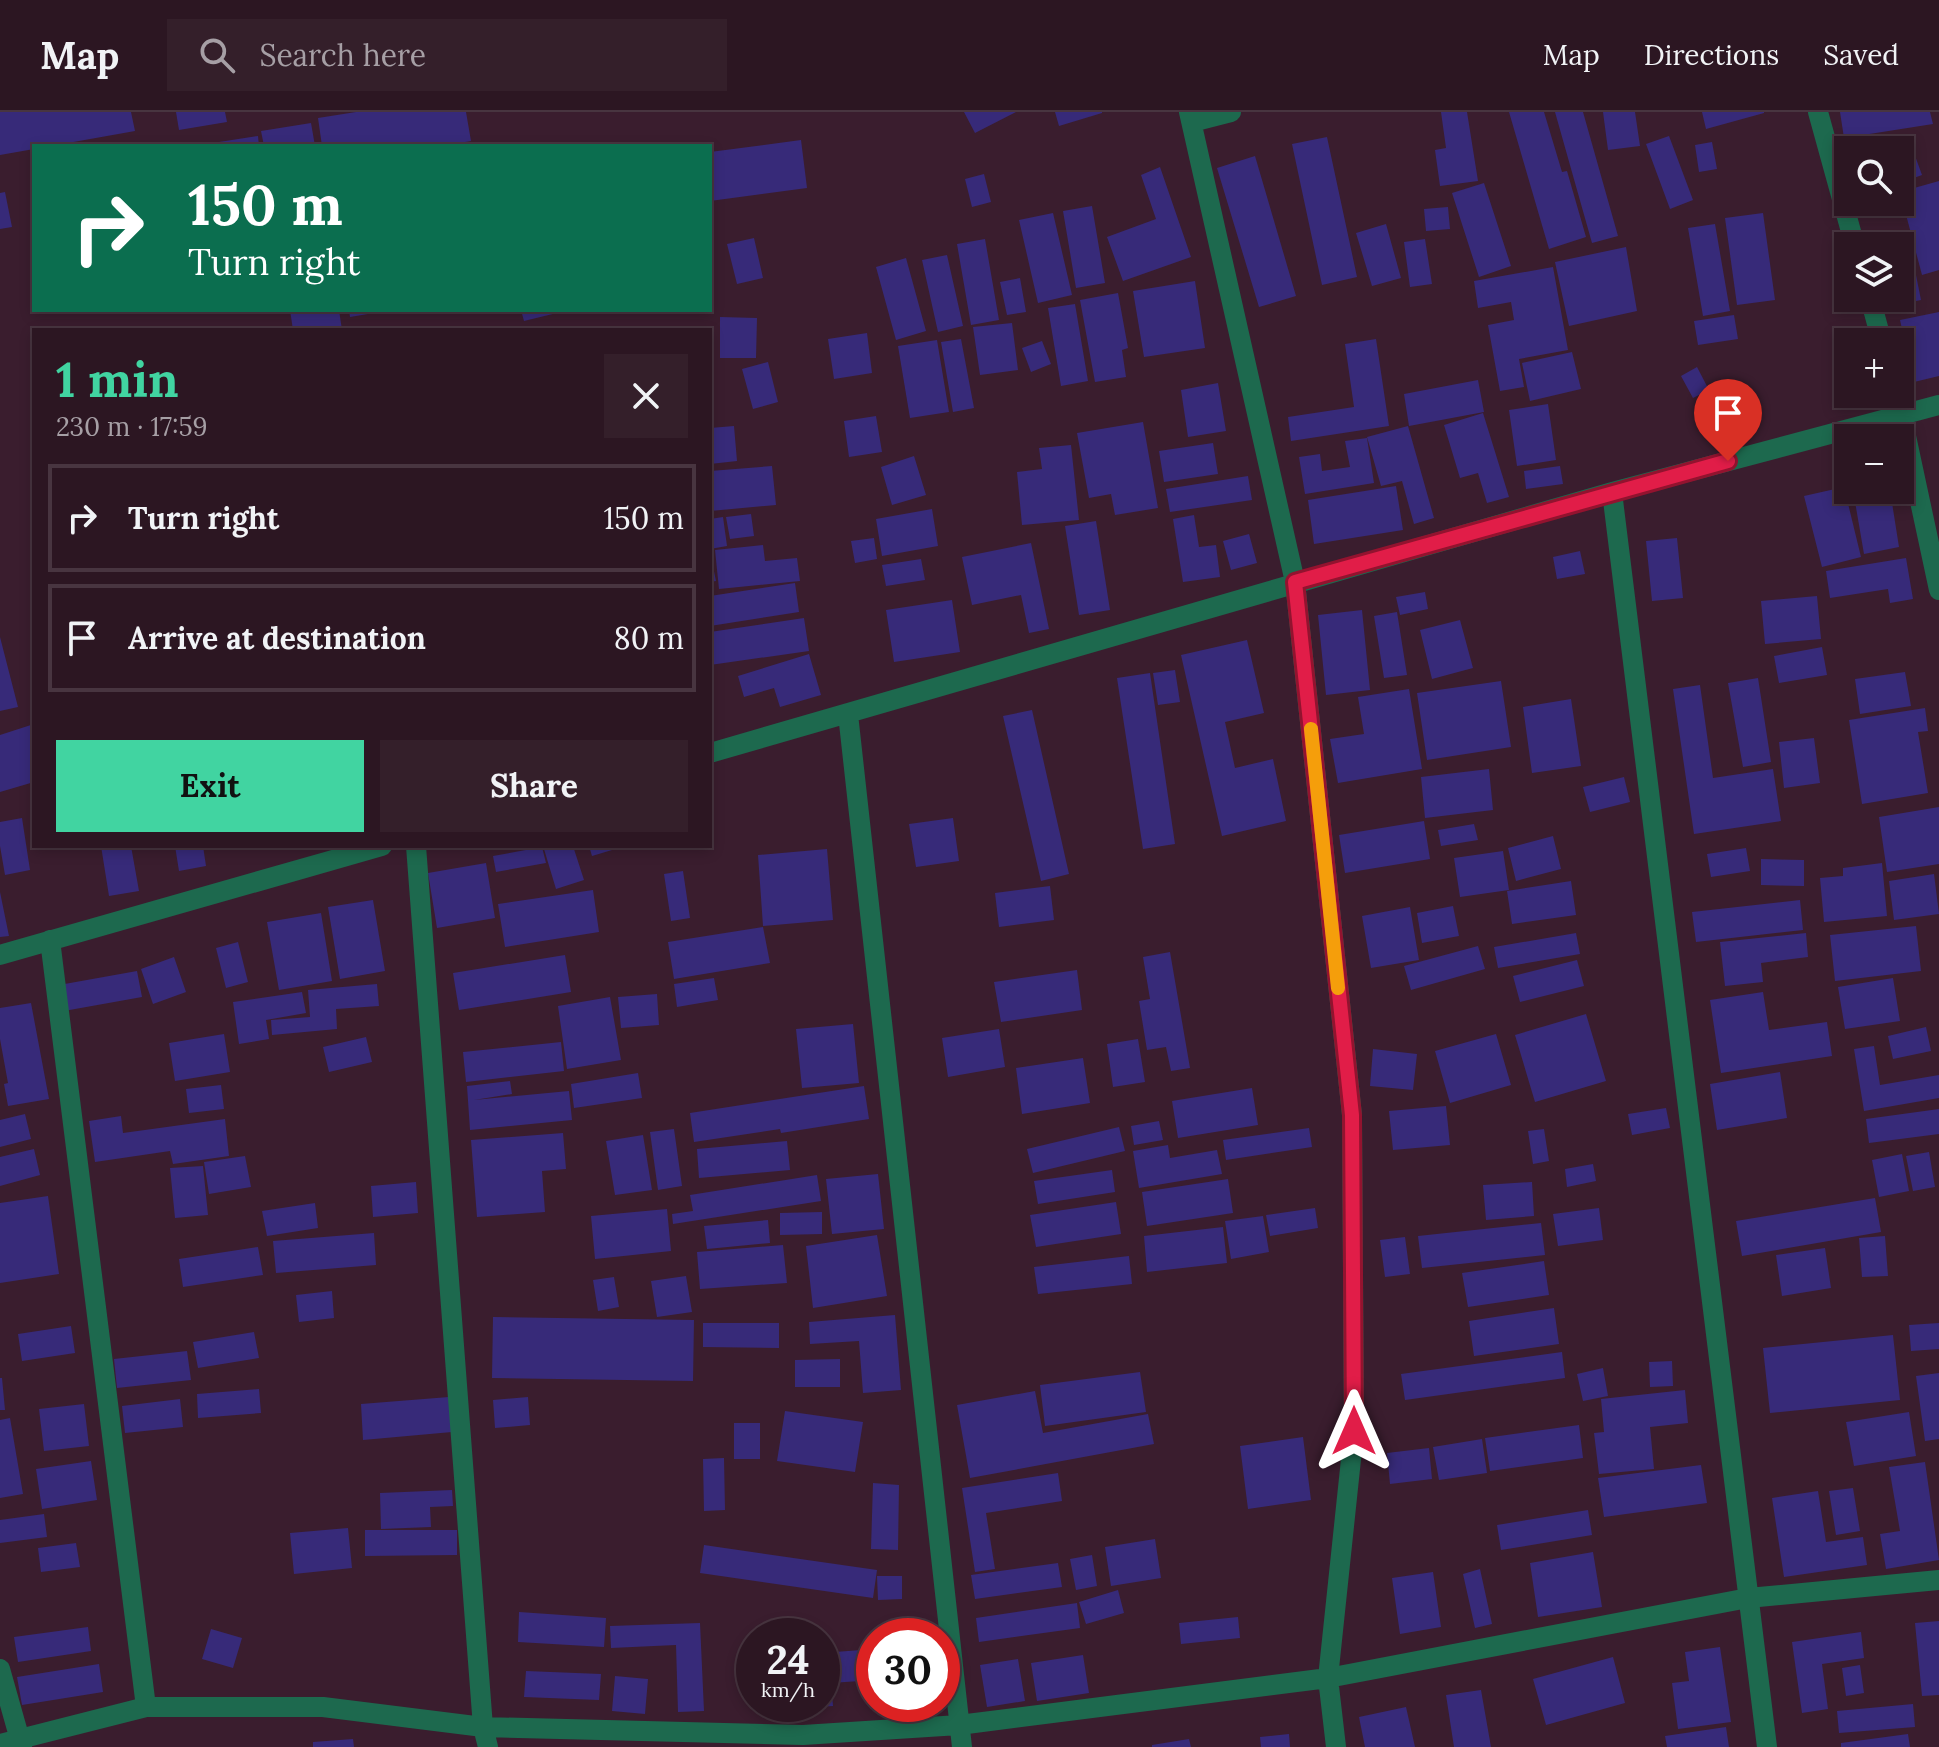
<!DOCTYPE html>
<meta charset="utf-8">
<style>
body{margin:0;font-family:Lora,serif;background:#341f2a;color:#f1f3f6;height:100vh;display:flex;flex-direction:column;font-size:30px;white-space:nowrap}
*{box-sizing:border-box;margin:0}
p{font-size:26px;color:#a69fa5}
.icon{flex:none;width:44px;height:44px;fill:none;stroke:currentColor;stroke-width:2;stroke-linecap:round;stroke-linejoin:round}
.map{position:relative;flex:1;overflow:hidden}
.sheet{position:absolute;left:32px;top:216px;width:680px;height:520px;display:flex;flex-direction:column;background:#2c1622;border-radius:0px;box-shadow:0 4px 12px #0003,0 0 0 2px #483540}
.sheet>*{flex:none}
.hud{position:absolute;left:32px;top:32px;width:680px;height:168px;border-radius:0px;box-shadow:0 4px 12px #0003,0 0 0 2px #483540;background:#0b6e4f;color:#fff;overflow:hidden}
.controls{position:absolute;left:1834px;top:24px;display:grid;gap:16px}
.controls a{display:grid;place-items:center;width:80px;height:80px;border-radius:0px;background:#2c1622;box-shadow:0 4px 12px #0003,0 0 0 2px #483540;font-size:40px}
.speed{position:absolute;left:736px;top:1506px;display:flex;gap:16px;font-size:40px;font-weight:700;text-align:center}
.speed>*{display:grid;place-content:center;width:104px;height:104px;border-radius:50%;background:#2c1622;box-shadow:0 4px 12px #0003,0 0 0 2px #483540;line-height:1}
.speed small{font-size:20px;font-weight:400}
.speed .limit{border:12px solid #d22;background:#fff;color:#111}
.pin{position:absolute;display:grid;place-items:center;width:68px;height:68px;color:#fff;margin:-82px -34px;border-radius:50% 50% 50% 0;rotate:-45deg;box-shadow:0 0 8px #0007}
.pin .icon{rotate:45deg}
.me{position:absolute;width:88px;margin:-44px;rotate:0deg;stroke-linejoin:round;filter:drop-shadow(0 0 6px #0008)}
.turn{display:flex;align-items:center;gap:28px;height:168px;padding:0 24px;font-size:36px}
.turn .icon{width:104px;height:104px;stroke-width:2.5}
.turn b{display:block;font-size:56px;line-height:68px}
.round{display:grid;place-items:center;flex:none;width:84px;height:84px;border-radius:0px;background:#341f2a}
.head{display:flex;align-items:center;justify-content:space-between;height:136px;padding:0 24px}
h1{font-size:48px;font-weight:700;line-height:60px;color:#41d4a1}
.button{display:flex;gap:16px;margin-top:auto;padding:16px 24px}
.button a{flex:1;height:92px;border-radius:0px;background:#41d4a1;color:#111;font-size:32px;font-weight:700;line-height:92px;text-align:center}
.button a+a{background:#341f2a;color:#f1f3f6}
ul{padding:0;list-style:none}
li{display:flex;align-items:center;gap:24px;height:108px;margin:0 16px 12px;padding:0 8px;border:4px solid #483540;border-radius:0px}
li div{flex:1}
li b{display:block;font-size:30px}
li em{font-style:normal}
header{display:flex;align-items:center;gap:48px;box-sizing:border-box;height:112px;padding:0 40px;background:#2c1622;border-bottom:2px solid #483540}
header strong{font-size:38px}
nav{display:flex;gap:44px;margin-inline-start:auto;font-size:28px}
.search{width:560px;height:72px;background:#341f2a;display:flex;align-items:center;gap:20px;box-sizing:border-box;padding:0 28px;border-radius:0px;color:#a69fa5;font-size:30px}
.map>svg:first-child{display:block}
</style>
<header>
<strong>Map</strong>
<div class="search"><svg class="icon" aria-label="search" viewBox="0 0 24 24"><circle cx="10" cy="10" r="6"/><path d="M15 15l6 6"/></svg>Search here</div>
<nav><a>Map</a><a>Directions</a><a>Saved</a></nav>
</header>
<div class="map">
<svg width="1939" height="1635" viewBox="0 0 1939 1635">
<rect width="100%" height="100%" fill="#3a1d2e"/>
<path fill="#372a79" d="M0,0H131L135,19L51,34H34V37L0,43Z
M176,0H225L227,10L179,18Z
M356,0H466L471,29L442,34H322L318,6Z
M964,0H1016L975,21Z
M1055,0H1102V1L1059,14Z
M1441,0H1467L1478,69L1440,74L1435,38L1446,36Z
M1509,0H1544L1562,60L1567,59L1586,125L1549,137Z
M1555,0H1583L1618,124L1592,131Z
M1603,0H1635L1640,34L1608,38Z
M1702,0H1764V1L1706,17Z
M1840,0H1930L1933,12L1844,26Z
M311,11L315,34H264L261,19Z
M258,24L259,34H206V32Z
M1669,24L1693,88L1670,97L1646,32Z
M1327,25L1357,165L1322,173L1292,32Z
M801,28L807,76L710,89V40Z
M1712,30L1717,57L1699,60L1695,33Z
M1910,30L1922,63L1900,71V38H1890Z
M1255,44L1296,184L1259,195L1217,56Z
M1160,55L1191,145L1123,169L1107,125L1156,107L1141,63Z
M984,62L991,90L972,95L965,67Z
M1939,69V158L1922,163L1900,80Z
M1484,71L1511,154L1479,165L1452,81Z
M5,80L12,115L0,117V81Z
M1092,94L1105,171L1076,176L1063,99Z
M1448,95L1450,117L1426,119L1424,97Z
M1053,101L1072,183L1038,191L1019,108Z
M1763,101L1775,188L1737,193L1725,106Z
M1386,112L1401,166L1372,174L1356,121Z
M1715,112L1730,199L1703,204L1688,116Z
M754,126L763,166L737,172L727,132Z
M985,127L999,208L971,213L957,132Z
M1425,127L1432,172L1410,175L1404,130Z
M1626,135L1637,199L1569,214L1555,150Z
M947,143L963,214L938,220L922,148Z
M906,146L926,219L896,228L876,155Z
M1914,153L1921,188L1896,193L1894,186H1900V156Z
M1553,155L1568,238L1519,247L1524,275L1500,279L1488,213L1514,208L1511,190L1478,196L1474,169Z
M1020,166L1026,200L1007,203L1000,170Z
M1195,169L1205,236L1144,245L1133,179Z
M1118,181L1128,236L1122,238L1126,265L1095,270L1080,188Z
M1075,192L1088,269L1061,274L1048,196Z
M290,198H339L342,218H293Z
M349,198H380V200L350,205Z
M521,198H565V199L524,209Z
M1939,200V264L1914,270L1900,208Z
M1734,203L1738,227L1698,233L1694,209Z
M720,205L757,206L756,246H720Z
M1012,211L1018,258L980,263L973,215Z
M867,221L872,261L834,267L828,227Z
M961,227L974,296L953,300L941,230Z
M1376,227L1389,314L1291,329L1288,305L1354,295L1345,232Z
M937,228L949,300L910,306L898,234Z
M1042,229L1051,252L1031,260L1022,236Z
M1572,240L1581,277L1530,289L1522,251Z
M768,250L778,290L753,297L742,257Z
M1697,255L1709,278L1693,286L1681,264Z
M1478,268L1484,300L1409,314L1404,282Z
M1218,271L1226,319L1188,325L1181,278Z
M1548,292L1556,348L1517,354L1509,298Z
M1483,301L1509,385L1487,391L1478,361L1460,366L1444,313Z
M876,304L882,340L849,345L844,309Z
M1143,310L1158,396L1115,403L1111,382L1089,386L1077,321Z
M734,314L737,349L710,352V316Z
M1408,314L1434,406L1414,412L1402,369L1381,374L1367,325Z
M1367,326L1374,371L1305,382L1299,345L1320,342L1322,359L1350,355L1345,329Z
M1213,331L1218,362L1164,370L1159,339Z
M1071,333L1079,408L1022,413L1017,360L1042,357L1039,336Z
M914,344L926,383L892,393L881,355Z
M772,354L776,393L710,399V359Z
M1560,354L1563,372L1526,377L1524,359Z
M1248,364L1252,388L1170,400L1166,377Z
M1396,374L1403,418L1314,432L1308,388Z
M1844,375L1861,445L1822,455L1804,384Z
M1853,378H1890L1899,435L1864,442Z
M932,397L938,434L882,444L876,407Z
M751,402L754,424L730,427L726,405Z
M1194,403L1199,435L1216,433L1220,465L1183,470L1173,407Z
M723,405L727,434L710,437V407Z
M1096,409L1110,498L1079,503L1065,414Z
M1249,422L1257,451L1231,458L1223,429Z
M874,426L877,447L855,451L851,429Z
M1677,426L1683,486L1652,489L1646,429Z
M1031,431L1049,517L1029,521L1021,483L972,493L962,445Z
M763,433L765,449L797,446L800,469L719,477L715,438Z
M1580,439L1585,462L1557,467L1553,445Z
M710,440L716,469L710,470Z
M1906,446L1913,487L1890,491L1888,477L1830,486L1826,459Z
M921,447L925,468L886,474L882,453Z
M795,471L799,500L710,514V484Z
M1425,480L1428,497L1400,503L1396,485Z
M1817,484L1821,527L1765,532L1761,489Z
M952,488L960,540L894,550L886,498Z
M1362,498L1370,578L1326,583L1318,503Z
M1397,500L1407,563L1384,566L1374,504Z
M804,506L809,539L710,553V520Z
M1460,508L1473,556L1432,567L1420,518Z
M0,525L18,595L0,599Z
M1247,528L1264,601L1225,610L1235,656L1273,647L1286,709L1222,724L1181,543Z
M1822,535L1827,563L1779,571L1774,544Z
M809,542L821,583L780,595L774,576L744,585L738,564Z
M1175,558L1180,590L1158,593L1153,561Z
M1905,560L1911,594L1860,602L1855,567Z
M1150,561L1175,732L1143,737L1117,566Z
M1758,566L1771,650L1743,655L1728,571Z
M1501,569L1511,635L1427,648L1417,581Z
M1700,573L1713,666L1773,657L1781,709L1694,722L1673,577Z
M1409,577L1422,657L1338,671L1330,627L1364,622L1358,585Z
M1571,587L1581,654L1532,661L1523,595Z
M1925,596L1928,619L1918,620L1928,681L1862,692L1849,608Z
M1032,598L1069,762L1041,769L1003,604Z
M34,612V670L0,680V623Z
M1814,626L1820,671L1784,676L1779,630Z
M1489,657L1493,698L1425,706L1421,665Z
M1624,665L1630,690L1590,700L1583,675Z
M1939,695V752L1887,760L1879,705Z
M22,706L30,758L5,763L0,734V710Z
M953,706L959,749L916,755L909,712Z
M1424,709L1430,747L1345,761L1339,723Z
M1474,712L1478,728L1441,734L1438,718Z
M1553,724L1561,757L1516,769L1508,736Z
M101,734H131L139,779L109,784Z
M175,734H203L206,754L179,759Z
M553,734H573L584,768L556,777L544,737Z
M589,734H622V735L592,744Z
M542,735L546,751L496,760L493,744Z
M1746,736L1750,759L1711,765L1707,742Z
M827,737L833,808L763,814L758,743Z
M1503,739L1509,778L1460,785L1454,746Z
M1761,747L1804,748V774L1761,773Z
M486,751L495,806L437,816L428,761Z
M1882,751L1887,804L1824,810L1820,766L1843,764V756Z
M683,759L690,806L671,809L664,762Z
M1934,762L1939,802L1894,808L1889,769Z
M1571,769L1576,803L1512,812L1507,779Z
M1050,774L1054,808L999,815L995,781Z
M593,778L599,820L505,835L498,792Z
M0,780L9,824L0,825Z
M373,788L385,859L340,867L328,795Z
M1800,788L1803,818L1696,830L1692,800Z
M1453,794L1459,824L1422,831L1417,801Z
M1410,795L1419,848L1371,856L1362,804Z
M321,801L332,869L279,878L267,810Z
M1916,814L1921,859L1835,869L1830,823Z
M763,815L770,851L674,867L668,830Z
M1576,821L1580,842L1498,856L1494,835Z
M1806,821L1808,845L1761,851L1763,870L1725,874L1720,830Z
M238,830L248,870L226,876L216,836Z
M1478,834L1485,857L1411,878L1404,854Z
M1170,840L1190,956L1171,959L1166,935L1147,938L1139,889L1150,887L1143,845Z
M565,843L571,880L459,898L453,861Z
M174,845L186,880L153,892L141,857Z
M1577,848L1584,874L1520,890L1513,864Z
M1077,858L1082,898L1001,910L994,870Z
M137,859L142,885L64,899L59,873Z
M714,866L718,888L677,895L674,872Z
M1893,866L1900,909L1845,917L1838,875Z
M377,872L379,894L336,897L337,917L272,923L271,908L310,905L308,878Z
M302,880L306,901L266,908L269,927L239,932L233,890Z
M1763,880L1769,918L1827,910L1832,944L1721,961L1710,888Z
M657,882L659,913L621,916L618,885Z
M610,885L621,948L567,957L558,894Z
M31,891L49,987L8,994L4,972L8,971L0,927V896Z
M1586,902L1606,969L1535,990L1515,923Z
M853,912L859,971L802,976L796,917Z
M1926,915L1931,939L1893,947L1888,924Z
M999,917L1005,955L948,965L942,926Z
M224,922L230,960L175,969L169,931Z
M1496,922L1511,973L1450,991L1435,939Z
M366,925L372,950L329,960L323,935Z
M1138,927L1145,970L1113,975L1107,932Z
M561,930L564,959L466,970L463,940Z
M1874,934L1880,973L1939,963V986L1864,999L1854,937Z
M1373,937L1417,942L1413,978L1370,974Z
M1083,946L1090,991L1022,1002L1016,956Z
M1780,960L1787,1006L1717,1018L1710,972Z
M638,961L642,986L574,996L571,972Z
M510,969L512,982L474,988L569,979L572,1008L470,1018L467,974Z
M221,973L224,997L189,1001L186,977Z
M864,974L869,1007L781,1021L780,1017L694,1030L690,1001Z
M1252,976L1258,1013L1178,1026L1172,989Z
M1446,994L1450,1033L1393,1038L1389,999Z
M1666,996L1670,1016L1632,1023L1628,1002Z
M1939,997V1022L1869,1031L1866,1007Z
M25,1002L31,1027L0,1035V1008Z
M121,1004L123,1021L225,1007L229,1044L173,1052L170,1039L95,1050L89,1009Z
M1159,1009L1163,1028L1134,1033L1131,1014Z
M1119,1015L1125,1039L1033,1061L1027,1037Z
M1309,1016L1312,1035L1226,1048L1223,1028Z
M674,1017L682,1074L658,1078L650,1020Z
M1544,1017L1549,1049L1533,1052L1528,1019Z
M563,1021L566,1057L542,1059L545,1100L477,1105L471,1028Z
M643,1023L652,1078L615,1083L606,1029Z
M787,1029L790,1058L699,1066L697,1037Z
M1168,1033L1170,1046L1217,1038L1222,1062L1139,1076L1133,1039Z
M34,1037L40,1063L0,1074V1045Z
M1929,1040L1935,1075L1913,1079L1906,1044Z
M1902,1042L1909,1079L1879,1085L1872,1048Z
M245,1044L251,1075L209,1082L204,1050Z
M1593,1052L1596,1069L1567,1075L1565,1057Z
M203,1054L208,1103L175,1106L170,1056Z
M1112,1058L1115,1080L1038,1092L1034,1069Z
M878,1062L884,1117L832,1122L826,1067Z
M817,1063L821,1089L673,1112L672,1102L693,1099L690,1083Z
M1228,1067L1233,1101L1147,1114L1142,1080Z
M416,1070L418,1101L373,1105L371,1074Z
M1532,1070L1534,1104L1486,1108L1483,1073Z
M48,1084L59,1162L0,1171V1091Z
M1875,1086L1881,1120L1742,1144L1736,1109Z
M1116,1090L1121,1122L1036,1135L1030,1103Z
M315,1091L318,1116L267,1124L262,1099Z
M1315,1096L1318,1116L1270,1124L1266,1103Z
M1599,1096L1603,1128L1558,1134L1553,1102Z
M667,1097L671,1139L595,1147L591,1104Z
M822,1100V1122L780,1123V1101Z
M1263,1104L1269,1140L1231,1147L1225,1109Z
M768,1108L770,1131L707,1137L704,1114Z
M1541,1111L1545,1143L1422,1156L1418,1124Z
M1223,1115L1227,1151L1147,1160L1144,1124Z
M374,1121L376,1153L276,1161L273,1129Z
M877,1123L887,1184L813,1196L806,1134Z
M1885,1124L1888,1164L1862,1165L1859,1126Z
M1405,1125L1410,1162L1385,1165L1380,1128Z
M783,1133L787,1171L700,1177L697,1140Z
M258,1135L263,1163L183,1175L179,1147Z
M1825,1136L1831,1176L1782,1184L1776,1143Z
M1129,1144L1132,1172L1038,1182L1034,1155Z
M1544,1149L1549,1183L1468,1195L1462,1161Z
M686,1164L692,1200L657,1205L651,1169Z
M614,1165L619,1195L598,1199L593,1168Z
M332,1179L334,1206L299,1210L296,1183Z
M1554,1196L1559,1232L1474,1244L1469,1209Z
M895,1203L901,1278L863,1281L859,1229L810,1232L809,1210Z
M493,1205L694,1208L693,1269L492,1266Z
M703,1211H779V1236L703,1235Z
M1939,1211V1237L1911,1239L1909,1213Z
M71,1214L75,1241L22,1249L18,1222Z
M254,1220L259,1246L198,1256L193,1230Z
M1893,1223L1900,1288L1770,1301L1763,1236Z
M187,1239L191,1268L117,1276L114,1247Z
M1562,1240L1565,1266L1405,1288L1401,1262Z
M840,1247V1275H795V1248Z
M1672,1249L1673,1274L1650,1275L1649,1250Z
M1603,1256L1608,1284L1583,1289L1577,1262Z
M1140,1260L1146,1300L1045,1314L1040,1273Z
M1939,1261V1327L1925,1329L1916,1264Z
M0,1266H2L5,1298H0Z
M259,1277L261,1301L198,1306L197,1282Z
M1685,1278L1688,1311L1650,1315L1654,1357L1599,1362L1594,1321L1604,1320L1601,1287Z
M1035,1279L1043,1321L1148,1302L1154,1332L970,1366L957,1293Z
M449,1285L452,1320L363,1328L361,1292Z
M528,1285L530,1313L495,1316L493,1288Z
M180,1287L183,1315L125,1321L122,1294Z
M84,1292L89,1334L44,1339L39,1297Z
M785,1299L863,1310L855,1360L777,1349Z
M1909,1300L1916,1344L1854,1354L1846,1310Z
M10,1306L23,1382L0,1386V1308Z
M734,1311H760V1347H734Z
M1579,1313L1583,1346L1490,1359L1485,1326Z
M1303,1325L1311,1388L1248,1397L1240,1334Z
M1482,1327L1487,1361L1439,1368L1433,1335Z
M1429,1336L1432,1367L1390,1372L1387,1341Z
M724,1346L725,1398L704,1399L703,1347Z
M91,1349L97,1388L42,1397L36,1357Z
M1925,1350L1939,1448L1886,1457L1880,1422L1900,1419L1889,1355Z
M1701,1353L1707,1391L1604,1405L1598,1366Z
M1058,1361L1062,1389L986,1401L995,1457L975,1460L962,1376Z
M873,1371L899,1373L898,1438L871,1437Z
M1853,1376L1860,1419L1836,1423L1829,1379Z
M452,1378L453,1394L430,1395L431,1415L381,1417L380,1381Z
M1818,1379L1826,1430L1863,1425L1867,1453L1784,1465L1772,1386Z
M1588,1398L1592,1423L1501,1438L1497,1413Z
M44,1402L47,1425L0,1431V1408Z
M348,1416L352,1456L294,1462L290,1421Z
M365,1418H457V1443L365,1444Z
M1155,1427L1161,1466L1111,1474L1105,1435Z
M76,1431L80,1455L41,1460L38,1436Z
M704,1433L877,1458L873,1486L700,1461Z
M1593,1440L1602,1495L1538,1505L1530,1451Z
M1092,1443L1097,1474L1076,1478L1070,1447Z
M1058,1451L1062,1475L975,1487L971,1463Z
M1480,1457L1492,1512L1475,1516L1463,1462Z
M1433,1460L1441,1515L1400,1522L1392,1466Z
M877,1464H902V1487L878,1488Z
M1118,1478L1124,1501L1086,1512L1079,1490Z
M1077,1491L1080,1516L979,1530L976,1506Z
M519,1500L606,1506L604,1535L518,1530Z
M1238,1505L1240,1526L1181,1532L1179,1511Z
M1939,1509V1583L1922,1584L1915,1511Z
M700,1511L704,1599L678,1600L676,1533L611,1536L610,1514Z
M88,1515L91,1539L18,1550L14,1525Z
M211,1517L242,1526L233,1556L202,1547Z
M1861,1520L1864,1546L1822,1552L1828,1597L1802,1601L1792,1530Z
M1720,1535L1731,1610L1678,1617L1672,1571L1689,1569L1685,1540Z
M874,1537V1568L831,1571L833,1594L802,1596V1592H822V1541Z
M1083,1543L1089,1581L1037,1589L1031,1551Z
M1613,1545L1625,1591L1546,1613L1533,1567Z
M1018,1547L1025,1589L987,1595L980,1553Z
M99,1552L103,1580L22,1593L17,1565Z
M1860,1553L1864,1581L1846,1584L1842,1556Z
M526,1559L601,1562L599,1588L524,1585Z
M615,1564L648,1567L645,1602L612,1599Z
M1481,1578L1491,1635H1454L1446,1583Z
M1913,1592L1915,1615L1839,1621L1837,1599Z
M1406,1595L1415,1635H1365L1359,1605Z
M1726,1615L1729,1635H1667L1665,1624Z
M1289,1622L1290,1635H1261L1260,1625Z
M1908,1622L1910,1635H1841V1631Z
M353,1627L354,1635H313V1630Z
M1189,1627L1191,1635H1152V1633Z"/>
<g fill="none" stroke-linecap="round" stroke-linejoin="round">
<path stroke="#1d694e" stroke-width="20" d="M1189,0L1295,470L1352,1003L1354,1319L1328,1566L1336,1635
M1818,0L1855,134
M1192,10L1231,0
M1870,186L1882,230
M1897,282L1939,478
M1612,380L1767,1635
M848,602L962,1635
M710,641L1612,380L1939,293
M416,734L483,1615L488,1635
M50,828L146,1595
M0,843L382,734
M0,1557L22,1635
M0,1632L146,1595H323L483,1615L803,1623L959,1613L1328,1566L1748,1486L1939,1468"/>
</g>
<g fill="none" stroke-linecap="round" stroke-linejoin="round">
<defs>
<path id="route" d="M1354,1319L1352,1003L1295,470L1728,349"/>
</defs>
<use href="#route" stroke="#92132f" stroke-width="20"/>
<use href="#route" stroke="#e11d48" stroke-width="14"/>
<path stroke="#f59e0b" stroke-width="14" d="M1311,617L1338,876"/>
</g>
</svg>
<div class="controls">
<a><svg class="icon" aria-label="search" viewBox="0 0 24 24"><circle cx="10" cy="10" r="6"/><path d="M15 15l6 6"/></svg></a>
<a><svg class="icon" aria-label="layers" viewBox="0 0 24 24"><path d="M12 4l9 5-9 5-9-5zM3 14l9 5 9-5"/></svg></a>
<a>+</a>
<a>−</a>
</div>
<div class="speed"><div>24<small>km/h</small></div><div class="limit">30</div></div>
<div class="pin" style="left:1728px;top:349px;background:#d93025"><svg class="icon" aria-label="arrive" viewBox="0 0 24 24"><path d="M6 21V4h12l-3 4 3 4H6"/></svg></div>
<svg class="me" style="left:1354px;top:1319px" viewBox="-20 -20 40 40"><path d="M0-17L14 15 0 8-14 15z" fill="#e11d48" stroke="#fff" stroke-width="4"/></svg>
<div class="hud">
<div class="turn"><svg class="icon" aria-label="right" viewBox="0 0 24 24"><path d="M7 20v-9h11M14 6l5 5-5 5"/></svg><div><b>150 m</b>Turn right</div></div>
</div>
<section class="sheet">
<div class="head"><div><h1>1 min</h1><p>230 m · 17:59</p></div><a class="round"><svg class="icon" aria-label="close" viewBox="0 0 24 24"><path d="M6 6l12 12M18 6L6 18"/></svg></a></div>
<ul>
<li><svg class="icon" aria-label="right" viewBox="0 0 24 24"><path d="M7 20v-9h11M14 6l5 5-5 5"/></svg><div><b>Turn right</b></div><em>150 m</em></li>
<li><svg class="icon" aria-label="arrive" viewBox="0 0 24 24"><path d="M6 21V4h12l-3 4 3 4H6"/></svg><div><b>Arrive at destination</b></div><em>80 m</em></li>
</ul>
<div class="button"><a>Exit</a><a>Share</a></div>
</section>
</div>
